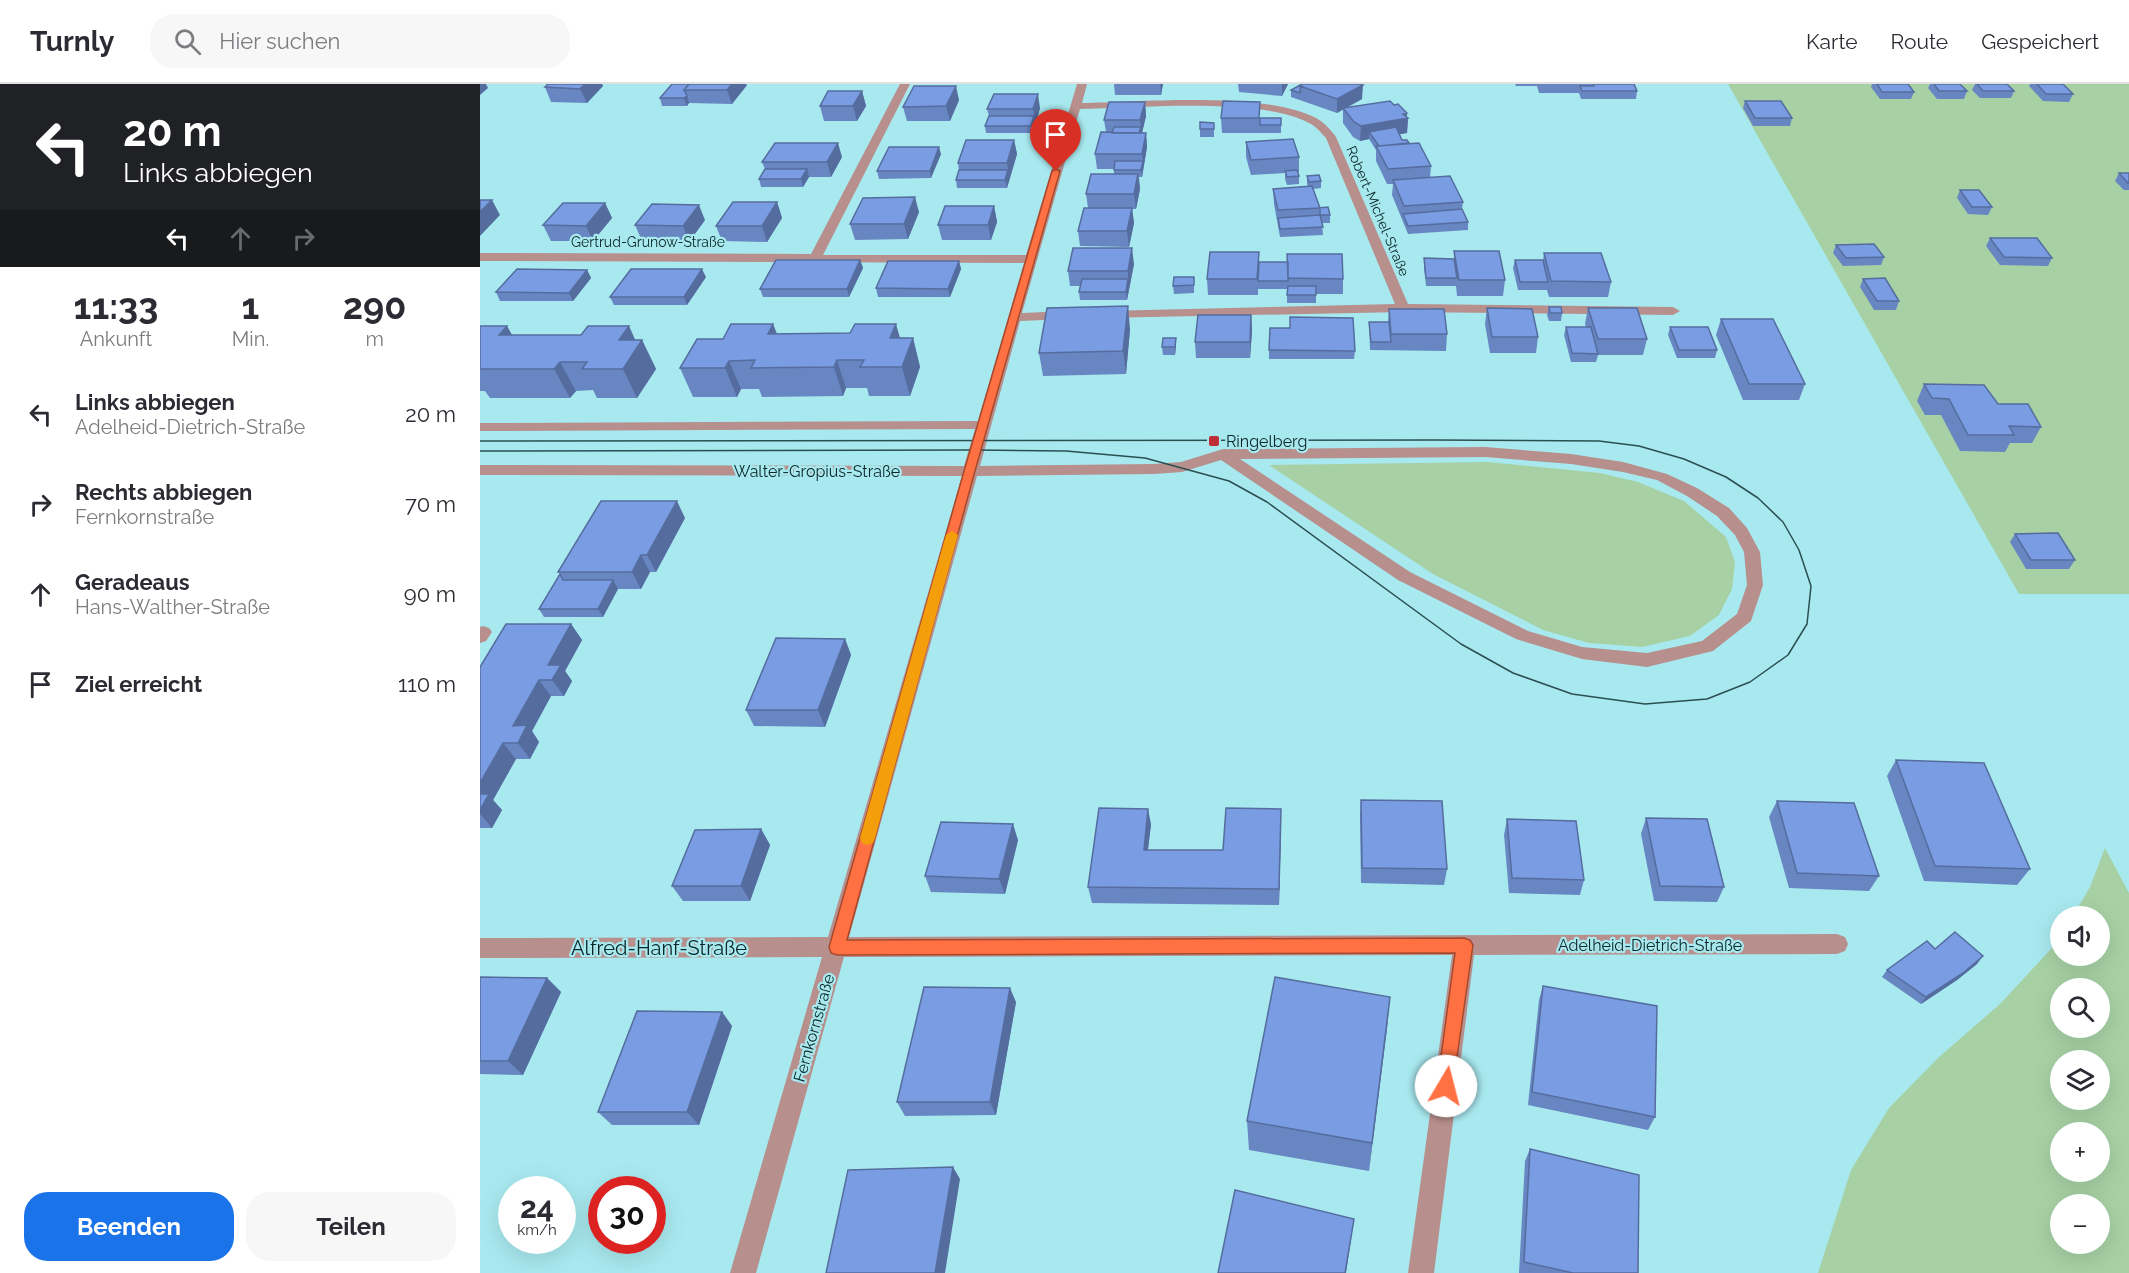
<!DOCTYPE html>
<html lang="de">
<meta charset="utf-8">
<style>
body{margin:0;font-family:Raleway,sans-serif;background:#f7f7f7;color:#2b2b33;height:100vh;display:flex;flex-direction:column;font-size:22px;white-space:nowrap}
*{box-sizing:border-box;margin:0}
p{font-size:20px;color:#7c7c81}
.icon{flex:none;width:33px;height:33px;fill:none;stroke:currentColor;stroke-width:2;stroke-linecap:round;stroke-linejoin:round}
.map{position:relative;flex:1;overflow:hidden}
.side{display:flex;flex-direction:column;background:#fff;width:480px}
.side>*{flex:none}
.top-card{background:#202124;color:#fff;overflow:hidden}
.tools{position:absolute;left:1570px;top:822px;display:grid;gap:12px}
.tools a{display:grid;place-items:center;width:60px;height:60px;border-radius:50%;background:#fff;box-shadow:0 6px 24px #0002;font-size:30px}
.speed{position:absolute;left:18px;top:1092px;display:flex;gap:12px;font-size:30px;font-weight:700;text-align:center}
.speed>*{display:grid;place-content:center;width:78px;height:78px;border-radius:50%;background:#fff;box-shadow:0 6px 24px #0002;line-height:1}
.speed small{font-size:15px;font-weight:400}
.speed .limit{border:9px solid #d22;background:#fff;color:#111}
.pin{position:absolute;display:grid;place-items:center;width:51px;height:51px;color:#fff;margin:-62px -26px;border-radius:50% 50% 50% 0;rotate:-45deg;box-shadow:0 0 6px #0007}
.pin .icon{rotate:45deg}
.me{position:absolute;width:66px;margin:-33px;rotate:8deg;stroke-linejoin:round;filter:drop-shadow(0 0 4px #0008)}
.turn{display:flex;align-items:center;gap:21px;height:126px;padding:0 24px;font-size:27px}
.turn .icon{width:78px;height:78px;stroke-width:2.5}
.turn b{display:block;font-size:42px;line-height:51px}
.lanes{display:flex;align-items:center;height:57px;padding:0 24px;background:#0003;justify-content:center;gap:30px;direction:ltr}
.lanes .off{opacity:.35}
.eta{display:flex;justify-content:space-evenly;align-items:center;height:102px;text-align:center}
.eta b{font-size:36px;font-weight:700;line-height:42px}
.button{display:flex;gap:12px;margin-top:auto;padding:12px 24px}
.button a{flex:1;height:69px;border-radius:24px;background:#1a73e8;color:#fff;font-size:24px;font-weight:700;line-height:69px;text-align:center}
.button a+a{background:#f7f7f7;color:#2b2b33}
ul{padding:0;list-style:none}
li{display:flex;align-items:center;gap:18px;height:90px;padding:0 24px}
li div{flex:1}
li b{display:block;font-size:22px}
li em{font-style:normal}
header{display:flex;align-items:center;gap:36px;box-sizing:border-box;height:84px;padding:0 30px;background:#fff;border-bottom:2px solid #e1e1e2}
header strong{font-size:28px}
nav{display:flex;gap:33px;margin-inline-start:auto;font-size:21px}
.search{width:420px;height:54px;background:#f7f7f7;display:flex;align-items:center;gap:15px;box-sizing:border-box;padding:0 21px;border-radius:24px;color:#7c7c81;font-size:22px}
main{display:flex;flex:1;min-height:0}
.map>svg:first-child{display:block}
</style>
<header>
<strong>Turnly</strong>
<div class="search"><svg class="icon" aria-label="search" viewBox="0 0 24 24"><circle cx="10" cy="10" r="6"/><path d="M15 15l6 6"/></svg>Hier suchen</div>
<nav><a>Karte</a><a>Route</a><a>Gespeichert</a></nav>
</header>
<main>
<section class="side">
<div class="top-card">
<div class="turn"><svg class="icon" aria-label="left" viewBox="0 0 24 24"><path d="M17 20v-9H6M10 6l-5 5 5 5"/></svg><div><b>20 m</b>Links abbiegen</div></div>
<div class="lanes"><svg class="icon" aria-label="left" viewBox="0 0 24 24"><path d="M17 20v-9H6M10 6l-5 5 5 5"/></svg><svg class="icon off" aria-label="ahead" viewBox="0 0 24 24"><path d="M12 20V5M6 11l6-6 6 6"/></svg><svg class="icon off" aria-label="right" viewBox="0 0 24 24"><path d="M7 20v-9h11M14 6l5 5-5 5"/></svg></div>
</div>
<div class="eta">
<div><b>11:33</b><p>Ankunft</p></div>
<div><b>1</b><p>Min.</p></div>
<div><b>290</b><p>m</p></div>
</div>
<ul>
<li><svg class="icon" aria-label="left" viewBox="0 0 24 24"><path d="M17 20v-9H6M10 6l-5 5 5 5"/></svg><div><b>Links abbiegen</b><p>Adelheid-Dietrich-Straße</p></div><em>20 m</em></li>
<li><svg class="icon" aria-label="right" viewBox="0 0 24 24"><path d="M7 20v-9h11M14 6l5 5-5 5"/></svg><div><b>Rechts abbiegen</b><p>Fernkornstraße</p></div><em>70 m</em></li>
<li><svg class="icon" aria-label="ahead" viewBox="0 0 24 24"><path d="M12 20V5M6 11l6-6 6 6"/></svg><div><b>Geradeaus</b><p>Hans-Walther-Straße</p></div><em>90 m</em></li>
<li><svg class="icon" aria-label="arrive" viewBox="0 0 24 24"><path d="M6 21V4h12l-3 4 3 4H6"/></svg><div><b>Ziel erreicht</b></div><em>110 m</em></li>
</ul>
<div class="button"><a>Beenden</a><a>Teilen</a></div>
</section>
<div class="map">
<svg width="1649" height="1189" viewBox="0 0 1649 1189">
<rect width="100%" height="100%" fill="#a8e9ef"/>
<path fill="#a7d1a5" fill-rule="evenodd" d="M1248,0H1649V510H1539Z
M1008,378L1120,389L1158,398L1204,417L1246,453L1255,478L1252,505L1239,531L1210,552L1162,563L1109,559L1063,546L953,490L789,381Z
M1625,764L1649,809V1189H1338L1371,1086L1409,1024L1458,974L1521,919L1581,854V872H1620V832H1593L1610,803ZM1581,904H1620V944H1581ZM1581,976H1620V1016H1581ZM1581,1048H1620V1088H1581ZM1581,1120H1620V1160H1581Z"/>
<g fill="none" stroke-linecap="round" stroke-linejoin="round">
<path fill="#b78f8c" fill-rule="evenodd" d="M420,0H430L343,171H546L597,0H607L602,19C663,18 783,7 836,34C844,38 851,46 856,53L928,220L1193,223L1200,227L1193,231L923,228L620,234L618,231L620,228L625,227L915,220L846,54C841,49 836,42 829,39C782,13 656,24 600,25L542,229L588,227L595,231L588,235L540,237L500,382L674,380L701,378L743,365L1005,363L1091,370L1143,378L1187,390L1217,404L1249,424L1267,444L1280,468L1283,501L1271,537L1233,567L1167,583L1102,575L1036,555L918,496L741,376L702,388L674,390L497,392L369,853L1357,850L1365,853L1368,860L1365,867L1357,870L994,871L954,1189H928L972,871L364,873L276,1189H250L342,873L0,874V854L348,853L482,392L0,391V381L484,382L495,345L0,347V339L498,337L544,179L0,177V169L331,170ZM1005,373L1091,380L1143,388L1177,396L1207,412L1237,432L1255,451L1264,468L1267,501L1257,530L1222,557L1167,569L1102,563L1048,547L930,488L760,375Z
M3,542L9,544L12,548L6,557L0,559V543Z"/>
<path stroke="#2b4f51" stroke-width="1.5" d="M0,357L955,356L1119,357L1159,362L1204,375L1246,393L1278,414L1303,438L1319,466L1331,502L1327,540L1308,571L1270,598L1227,615L1165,620L1092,610L1033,589L981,560L787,418L749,397L665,374L586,367L496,366L0,367"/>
</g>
<path fill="#6886c2" d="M68,0H122L123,2L107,19L71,18L65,3Z
M192,0L267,1L252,20L209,19L207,22H182L180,14Z
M634,0H683L681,11H635Z
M758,0H808L802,12L759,8Z
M822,0L882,15L866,24L927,33L928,34L927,49L919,50L922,56L929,59L951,82L950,94L983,118L982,125L988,138V146L928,150L912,111L913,100H907L896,77V66L889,55L880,57L873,53L863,39V25L857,29L811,13V6Z
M1035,0H1154L1157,7L1156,15H1101L1099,9H1059L1057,2H1036Z
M1392,0H1428L1434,8L1431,15H1400L1391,3Z
M1450,0H1480L1487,7L1484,15H1457L1448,4Z
M1495,0H1527L1534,7L1531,14H1500L1492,6Z
M1550,0H1583L1593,10L1589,18L1563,17L1549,2Z
M382,7L386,22L377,37H344L340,22Z
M479,16L470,37H427L423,23Z
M1265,17L1312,34L1310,42H1273L1263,24Z
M665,18L666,32L662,49H666L667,63L662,93H659L660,105L656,125H652L654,139L649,163L600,162L598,147L608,124L606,110L634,90V85H617L615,70L626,48L624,36Z
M560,24L552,49H506L505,42L509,32L507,25Z
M741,34H801V49H742Z
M734,39V53H720V45Z
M534,56L537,70L527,104H477L476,96L479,86L478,79Z
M766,58L819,73V88H817L819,92V100L807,101L805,95V89L771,91L766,73Z
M461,70L451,94L399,95L397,87Z
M362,73L351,93H329L323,103H281L279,95L285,85L282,78Z
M1639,89H1649V106H1644L1635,97Z
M827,92L841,97V104L833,105L840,124L850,131V139H842L843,151L800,153L794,120L793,105L828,102L827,100Z
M1480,106L1512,123L1508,131L1488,130L1477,114Z
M297,118L302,134L287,158L242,157L236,142Z
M125,119L132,134L113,157H71L63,141Z
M514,122L517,138L511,156H462L458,141Z
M439,128L428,155L375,156L370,140Z
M225,136L209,158L162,157L155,141Z
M1510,154L1572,174L1568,182L1520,181L1506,162Z
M1356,161L1404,173L1401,181L1363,182L1353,169Z
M974,167L1025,196L1023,212H977L976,202H946L944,183V174L974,175Z
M1064,169L1131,198L1128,213H1069L1067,206H1038L1033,184L1035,176L1063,177Z
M380,176L383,184L369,213H283L280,205Z
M479,177L481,185L470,213H398L396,204Z
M779,178L863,195V210H836V219H807V205H778V211H728L727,195Z
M654,180L647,216H600L599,208L600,202H590L588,187Z
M107,186L111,194L93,217H20L16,208Z
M226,193L207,221H134L130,213Z
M714,193V209L694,210L693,202Z
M1383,195L1419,217L1416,226H1394L1380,203Z
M1069,223L1082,229L1081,237H1069L1067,231Z
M1007,224L1058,253L1056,269H1010L1005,240Z
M1108,224L1167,255L1163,271H1118L1116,278H1091L1084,251L1086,243H1106L1105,240Z
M909,225L967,250L966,267L890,266L889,238H908Z
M771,231L772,247L770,274H716L715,258Z
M1241,235L1325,300L1319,316H1263L1236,251Z
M293,240L297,250L433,254L440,283L430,312H389L387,304H366L363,312L282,313L279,305H261L257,313H213L200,284L243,255Z
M0,242L32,251L162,256L176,285L157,314H117L113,306L96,307L90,314H10L5,307H0Z
M1190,243L1237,266L1235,274H1197L1188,251Z
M650,245L646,290L563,292L559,269Z
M696,254V262L695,271H683L682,263Z
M789,266L875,267L874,275H789Z
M1444,300L1518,320L1561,343L1552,359H1530L1525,368L1480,367L1461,331H1445L1437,317Z
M205,434L176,488H170L161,505H138L123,533H64L59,525L80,490L78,488Z
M1535,450L1595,476L1589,485H1546L1530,458Z
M91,540L102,556L85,587L92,597L84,612H71L52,647L59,658L50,675H36L13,716L22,726L12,744H0V583Z
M365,555L371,571L345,643L274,642L266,626Z
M1416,676L1550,785L1537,801L1444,797L1407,692Z
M881,716L967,785L964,801L881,799L880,732Z
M1297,717L1399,792L1389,807L1309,804L1289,733Z
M1166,734L1244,803L1237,818L1174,817L1161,750Z
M1027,735L1104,796L1100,811L1029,809L1024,751Z
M671,740L668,766H743L801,741L799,821L612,819L608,803Z
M281,745L290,761L270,817H203L192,802Z
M538,756L525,810L451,808L445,792Z
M1455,865L1497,880L1477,896L1441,920L1402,893L1407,886Z
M0,893L67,894L81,908L43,991L0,990Z
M1063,902L1175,1033L1168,1046L1048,1021L1059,916Z
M910,913L889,1087L769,1066L767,1037Z
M536,918L516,1031L425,1032L417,1018Z
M242,928L252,942L219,1041H132L118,1028Z
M1050,1065L1158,1189H1039L1045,1077Z"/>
<path fill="#556d9e" d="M0,0H6L8,4L0,11Z
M105,0H122L123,2L107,19L100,5Z
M252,0H266L267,1L252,20L247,6Z
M680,0H683L681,11Z
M802,0H808L802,12Z
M883,1L882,15L857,29V15Z
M476,2L479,16L470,37L466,22Z
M382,7L386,22L377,37L373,22Z
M558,10L560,24L556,40L553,25Z
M207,12L209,19L207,22L204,14Z
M665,18L666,32L660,57L659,49L661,43L660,36Z
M927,29V35L928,34L927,49L894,55L889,48V55L880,57L881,42Z
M554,32L556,40L552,49L551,42Z
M666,49L667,63L662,93L661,86L663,77L662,70Z
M534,56L537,70L527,104L525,96L528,86L527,79Z
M358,59L362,73L351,93L347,78Z
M459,63L461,70L451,94L450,87Z
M327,85L329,93L323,103L321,95Z
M658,90L660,105L656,125L654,110Z
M435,113L439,128L428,155L424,140Z
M12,116L20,131L0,152V128Z
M297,118L302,134L287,158L282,142Z
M125,119L132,134L113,157L106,142Z
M219,121L225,136L209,158L203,142Z
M514,122L517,138L511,156L508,141Z
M652,124L654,139L649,163L647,147Z
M652,164L654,180L647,216L646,208L648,195V187Z
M380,176L383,184L369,213L367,205Z
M479,177L481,185L470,213L468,205Z
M222,185L226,193L207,221L204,213Z
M107,186L111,194L93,217L89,209Z
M648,222L650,245L646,290L643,267Z
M771,231L772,247L770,274V258Z
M293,240L304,269L288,250Z
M416,240L424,268L410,254Z
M27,242L43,270L19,251Z
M149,242L158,262L162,256L176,285L157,314L143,285L139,256Z
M433,254L440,283L430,312L422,283Z
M696,254V262L695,271V263Z
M357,276L366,304L363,312L354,283Z
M249,277L261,305L257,313L245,284Z
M80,278L96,307L90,314L74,285Z
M197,417L205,434L176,488L167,471Z
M161,471L170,488L161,505L152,488Z
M133,496L138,505L123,533L118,525Z
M91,540L102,556L85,587L92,597L84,612L72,596L68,581Z
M365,555L371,571L345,643L338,626Z
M59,596L71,612L52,647L59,658L50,675L38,659L33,642Z
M23,659L36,675L13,716L22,726L12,744L0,730V699Z
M668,725L671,740L666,781L664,766Z
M801,725V741L799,821V805Z
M533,740L538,756L525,810L519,795Z
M281,745L290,761L270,817L261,802Z
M1503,872L1497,880L1477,896L1441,920L1446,913Z
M67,894L81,908L43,991L28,977Z
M530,904L536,918L516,1031L510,1018Z
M910,913L907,945L889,1087L892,1059Z
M242,928L252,942L219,1041L207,1028Z
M473,1083L480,1095L465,1189H455Z
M874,1135L866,1189H865Z"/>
<path fill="#799ce2" stroke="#556d9e" stroke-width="1.5" d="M68,0H105L100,5L65,3Z
M192,0H209L204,6L207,12L204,14H180Z
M209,0H252L247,6H204Z
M822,0H823L820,2V9L811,6Z
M823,0H879L883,1L857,15L820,2Z
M1113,0H1154L1157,7H1102L1100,2H1114Z
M1397,0H1428L1434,8H1402Z
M1454,0H1480L1487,7H1459Z
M1497,0H1527L1534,7H1503Z
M1557,0H1583L1593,10H1566Z
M434,2H476L466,22L423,23Z
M348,7H382L373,22H340Z
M514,10H558L553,25H507Z
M743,17L780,18L779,34H741Z
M910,17L914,21L918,20L927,29L923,30L928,34L881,42L874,38L863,24Z
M1265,17H1301L1312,34H1275Z
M629,18H665L660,36H624Z
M509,32H554L551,42H505Z
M780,34H801V41H780Z
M720,38L734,39V45H720Z
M634,43H661L659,49H632Z
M916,43L922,56H927L929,59L899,62L889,48Z
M621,48L666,49L662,70H615Z
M813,55L819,73L771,76L766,58Z
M486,56H534L527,79H478Z
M295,59H358L347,78H282Z
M939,59L951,82L908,85L896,62Z
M409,63H459L450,87H397Z
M635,77H663L661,86H634Z
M285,85H327L321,95H279Z
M479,86H528L525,96H476Z
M817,86L819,92L807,93L805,87Z
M1639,89H1649V99H1648Z
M611,90H658L654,110H606Z
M839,91L841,97L829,98L827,92Z
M970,92L983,118L924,122L913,96Z
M832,102L840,124L798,126L793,105Z
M1480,106H1499L1512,123H1492Z
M435,113L424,140H370L383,114Z
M0,116H12L0,128Z
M253,118H297L282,142H236Z
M83,119H125L106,142L63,141Z
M172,120L219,121L203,142L155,141Z
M465,122H514L508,141H458Z
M848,123L850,131H840V124H838Z
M604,124H652L647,147H598Z
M982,125L988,138L928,142L923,130Z
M840,131L843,143L800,145L798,134Z
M1510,154H1557L1572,174L1524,173Z
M1394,160L1404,173L1366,174L1356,161Z
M593,164H652L648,187H588Z
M974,167H1019L1025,196H979Z
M730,168H779L777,195H727Z
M1064,169H1121L1131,198L1071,197Z
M807,170H862L863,195L808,194Z
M944,174L974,175L977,194H946Z
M296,176H380L367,205H280Z
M1035,176H1063L1068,198H1040Z
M408,177H479L468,205L396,204Z
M779,178H808V197H778Z
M37,185L107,186L89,209L16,208Z
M151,185H222L204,213H130Z
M694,193H714V201L693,202Z
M1405,194L1419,217H1397L1383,195Z
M602,195H648L646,208H599Z
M808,202H836V211H807Z
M648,222L643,267L559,269L567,224Z
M1069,223H1081L1082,229H1070Z
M1007,224L1052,225L1058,253H1012Z
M1108,224H1157L1167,255H1118Z
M909,225H964L967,250H911Z
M718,231H771L770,258H715Z
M810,233L873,234L875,267L789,266L790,244H810Z
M1241,235H1293L1325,300H1269Z
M889,238H909L911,258H891Z
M251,240H293L288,250L370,249L375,240H416L410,254H433L422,283H380L384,276H357L354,283L271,284L275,276L249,277L245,284H200L217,255H243Z
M0,242H27L19,251H101L108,242H149L139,256H162L143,285H102L107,278H80L74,285H0Z
M1086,243H1111L1118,270L1092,269Z
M1190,243H1228L1237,266H1199Z
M683,254H696L695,263H682Z
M1444,300L1504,301L1518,320H1548L1561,343L1529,342L1534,351H1488L1469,315L1452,314Z
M121,417H197L167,471H161L152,488H78Z
M1578,449L1595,476H1551L1535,450Z
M80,490L83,496H133L118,525H59Z
M26,540H91L68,581H81L72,596H59L33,642L47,641L38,659H23L0,699V583Z
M296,554L365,555L338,626H266Z
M1416,676L1504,679L1550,785L1455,782Z
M0,710H9L0,726Z
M881,716L962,717L967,785L882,784Z
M1297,717L1374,719L1399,792L1317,789Z
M619,724L668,725L664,766H743L746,724L801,725L799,805L608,803Z
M1166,734L1227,735L1244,803L1180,802Z
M1027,735L1096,737L1104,796L1032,794Z
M461,738L533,740L519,795L445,792Z
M281,745L261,802H192L215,746Z
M1475,848L1503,872L1483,889L1446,913L1407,886L1447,857L1455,865Z
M0,893L67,894L28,977H0Z
M795,893L910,913L892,1059L767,1037Z
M1063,902L1177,922L1175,1033L1052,1008Z
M444,903L530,904L510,1018H417Z
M157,927L242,928L207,1028H118Z
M1050,1065L1159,1091L1158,1189H1093L1044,1178Z
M473,1083L455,1189H346L368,1086Z
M755,1106L874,1135L865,1189H738Z"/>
<path fill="#ff7043" stroke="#a6492c" stroke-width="1.5" d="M576,85L580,87L495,387L367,856L984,854L990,856L993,861L972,1008L966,1010L960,1008L957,1002L975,869L357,871L351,869L349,863L484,387L572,87Z"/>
<path fill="#f59e0b" d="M472,447L478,451L395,754L393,759L387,761L382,759L380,754L466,451Z"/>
<rect fill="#be2e36" stroke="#a8e9ef" stroke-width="2" x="728" y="351" width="12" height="12" rx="3"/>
<g text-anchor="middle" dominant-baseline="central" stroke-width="4.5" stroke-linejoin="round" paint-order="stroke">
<g font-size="14" fill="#0b2729" stroke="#a8e9ef">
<text transform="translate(898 127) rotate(67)">Robert-Michel-Straße</text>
<text x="168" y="158">Gertrud-Grunow-Straße</text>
</g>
<g font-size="16" fill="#0b2729" stroke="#a8e9ef" text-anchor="start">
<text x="746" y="357">Ringelberg</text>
</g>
<g font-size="16" fill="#0b2729" stroke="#a8e9ef">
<text x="337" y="387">Walter-Gropius-Straße</text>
<text x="1170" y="861">Adelheid-Dietrich-Straße</text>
<text transform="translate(334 944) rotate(-74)">Fernkornstraße</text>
</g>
<g font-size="20" fill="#0b2729" stroke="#a8e9ef">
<text x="179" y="864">Alfred-Hanf-Straße</text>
</g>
</g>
</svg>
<div class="tools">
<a><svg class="icon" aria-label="sound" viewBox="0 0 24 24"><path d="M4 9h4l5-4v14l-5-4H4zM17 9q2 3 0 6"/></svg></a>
<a><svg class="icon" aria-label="search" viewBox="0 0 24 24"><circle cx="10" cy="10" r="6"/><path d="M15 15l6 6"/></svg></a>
<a><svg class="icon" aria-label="layers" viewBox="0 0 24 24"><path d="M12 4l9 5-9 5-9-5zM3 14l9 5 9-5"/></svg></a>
<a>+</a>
<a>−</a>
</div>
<div class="speed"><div>24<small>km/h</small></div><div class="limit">30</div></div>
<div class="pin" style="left:576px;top:87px;background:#d93025"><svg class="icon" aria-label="arrive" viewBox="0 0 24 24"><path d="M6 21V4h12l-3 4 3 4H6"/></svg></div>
<svg class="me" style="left:966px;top:1002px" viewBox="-20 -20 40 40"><circle r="19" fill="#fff"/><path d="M0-13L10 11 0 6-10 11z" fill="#ff7043"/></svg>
</div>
</main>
